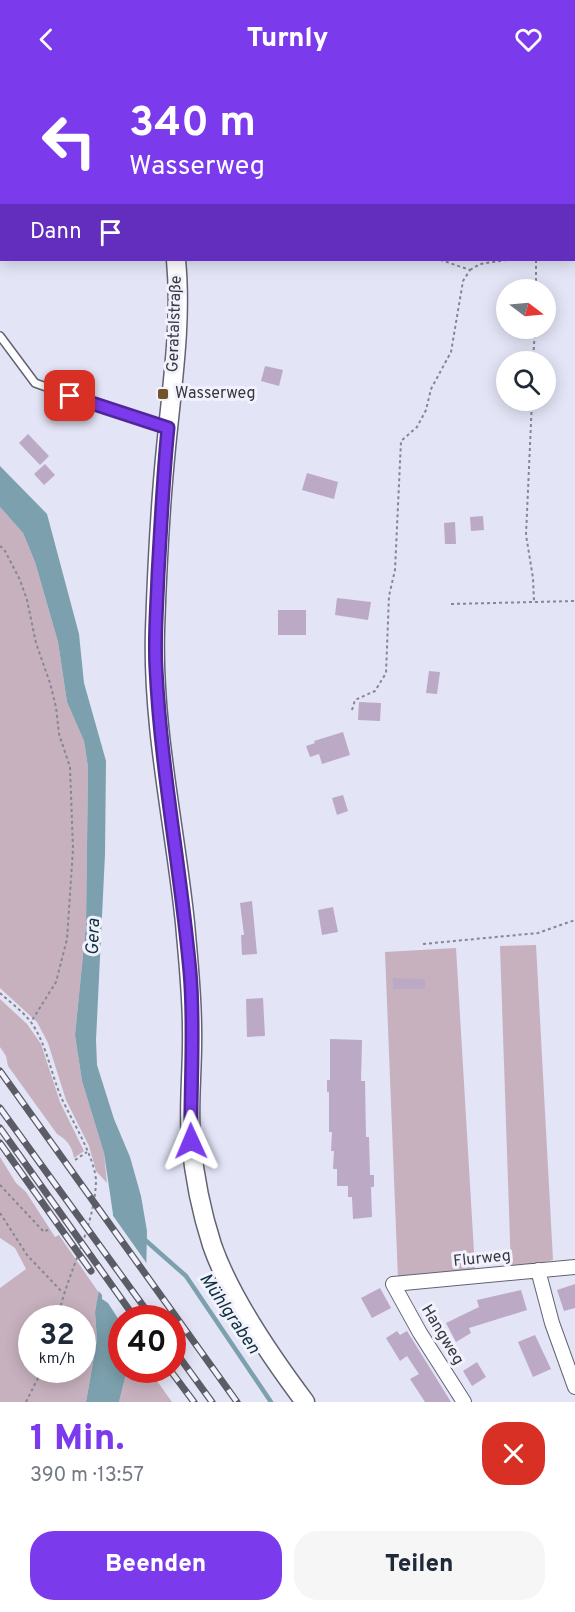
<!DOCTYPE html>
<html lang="de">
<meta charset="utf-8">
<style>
body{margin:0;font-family:Overpass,sans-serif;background:#f6f6f7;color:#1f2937;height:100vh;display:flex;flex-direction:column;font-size:22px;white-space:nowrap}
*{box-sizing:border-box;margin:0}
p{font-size:20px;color:#747a83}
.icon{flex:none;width:33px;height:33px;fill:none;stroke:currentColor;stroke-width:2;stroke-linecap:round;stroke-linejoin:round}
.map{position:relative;height:1324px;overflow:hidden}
.drawer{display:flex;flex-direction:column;background:#fff;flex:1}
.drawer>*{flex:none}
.hud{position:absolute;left:0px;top:0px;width:576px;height:183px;box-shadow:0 3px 15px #0003;background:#7c3aed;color:#fff;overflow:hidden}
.needle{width:39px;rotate:106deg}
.buttons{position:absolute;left:496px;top:201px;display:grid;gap:12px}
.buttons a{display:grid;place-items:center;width:60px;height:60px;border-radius:50%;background:#fff;box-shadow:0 3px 15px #0003;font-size:30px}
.speed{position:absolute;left:18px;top:1227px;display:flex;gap:12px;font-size:30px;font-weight:700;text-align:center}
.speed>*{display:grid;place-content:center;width:78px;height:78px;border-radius:50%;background:#fff;box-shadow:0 3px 15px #0003;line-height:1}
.speed small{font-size:15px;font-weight:400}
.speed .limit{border:9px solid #d22;background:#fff;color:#111}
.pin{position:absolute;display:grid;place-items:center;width:51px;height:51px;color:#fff;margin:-26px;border-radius:12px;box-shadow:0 3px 9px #0006}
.me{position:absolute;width:66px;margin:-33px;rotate:359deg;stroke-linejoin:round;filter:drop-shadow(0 0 4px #0008)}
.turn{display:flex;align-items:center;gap:21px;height:126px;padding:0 30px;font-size:27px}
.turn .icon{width:78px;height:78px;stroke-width:2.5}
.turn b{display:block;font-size:42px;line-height:51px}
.then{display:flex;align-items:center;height:57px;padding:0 30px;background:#0003;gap:12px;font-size:22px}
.round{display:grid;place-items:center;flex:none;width:63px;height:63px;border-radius:24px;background:#f6f6f7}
.headline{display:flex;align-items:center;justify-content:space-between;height:102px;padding:0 30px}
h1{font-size:36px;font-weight:800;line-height:45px;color:#7c3aed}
.button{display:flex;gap:12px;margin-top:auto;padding:12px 30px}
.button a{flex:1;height:69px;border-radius:24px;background:#7c3aed;color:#fff;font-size:24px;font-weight:800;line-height:69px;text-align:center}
.button a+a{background:#f6f6f7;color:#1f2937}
header{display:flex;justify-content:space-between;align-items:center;height:78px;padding:0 30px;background:#7c3aed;color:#fff;font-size:27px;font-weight:800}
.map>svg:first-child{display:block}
</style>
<header><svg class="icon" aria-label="back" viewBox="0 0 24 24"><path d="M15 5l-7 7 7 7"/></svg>Turnly<svg class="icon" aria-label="heart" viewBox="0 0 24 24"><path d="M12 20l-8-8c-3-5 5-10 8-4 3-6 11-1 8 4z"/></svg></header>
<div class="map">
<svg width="575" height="1324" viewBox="0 0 575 1324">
<rect width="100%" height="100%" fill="#e3e4f6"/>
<path fill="#c7b1be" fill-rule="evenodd" d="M0,429L23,455L35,484L58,564L67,624L84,663L88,689L86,847L75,957L82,1003L104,1075L107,1105L96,1093L89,1068L66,1022L48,965L37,944L0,910Z
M536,867L553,1182L511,1192L500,868Z
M456,870L475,1191L398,1201L385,874Z
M0,921L27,946L41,966L60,1024L84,1073L74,1080C72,1068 67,1062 57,1056L8,988L6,978L0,969Z
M0,1079L16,1105L26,1114L55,1159L59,1157L99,1215L95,1234L97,1262L86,1324H0V1210L26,1191L15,1170L0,1160ZM32,1240H82V1292H32Z
M127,1292H155L161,1300L157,1303L172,1324H119Z"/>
<path fill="#7ca0ae" d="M0,388L47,436L79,556L84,605L106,683L105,776L96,962L97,987L114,1041L130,1079L141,1118L147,1153L146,1202L122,1240V1292H127L119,1324H86L97,1262L95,1234L113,1136L104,1075L82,1003L75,957L86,847L88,689L84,663L67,624L58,564L35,484L23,455L0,429Z"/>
<path fill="#e3e4f6" d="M109,1132L150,1190L142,1240H122L121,1245L108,1225L102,1221V1217L97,1211Z"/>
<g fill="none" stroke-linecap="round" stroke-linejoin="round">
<path stroke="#7ca0ae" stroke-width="4.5" d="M144,1161L186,1198L271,1324"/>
</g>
<path fill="#bca9c6" d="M265,288L283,292L279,308L261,303Z
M28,356L49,378L40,387L19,365Z
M45,386L55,397L44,407L34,396Z
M307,395L338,404L334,421L302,412Z
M483,438L484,452L471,453L470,439Z
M455,444L456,466H445L444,445Z
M337,520L371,524L368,542L335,537Z
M278,532H306V557H278Z
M429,593L440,594L437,616L426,615Z
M359,624L381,625L380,643L358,642Z
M343,654L350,677L322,686L319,676L310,679L306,668L315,665L314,663Z
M343,717L348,733L337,737L332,720Z
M252,823L257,876L242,877L241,857H244L240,825Z
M333,829L338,854L322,857L318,832Z
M393,900L425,901V911H393Z
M263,920L265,958L247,959L246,921Z
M330,961L362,962L361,1003H365L366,1059H369L370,1097H374V1109H371L372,1139L353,1141L352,1119H348V1108H337V1091H333L334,1073H331L332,1054H329V1014H327V1002H330Z
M575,1206V1230L564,1233L557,1212Z
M380,1210L391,1230L372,1240L361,1220Z
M521,1212L527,1232L469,1250L471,1255L456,1264L446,1245L479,1229L477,1222Z
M397,1253L400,1257L407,1253L451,1324H425L410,1301L419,1296L407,1278L400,1283L386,1260Z
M535,1257L551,1291L533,1299L518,1264Z
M477,1284L486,1299L472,1308L463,1293Z"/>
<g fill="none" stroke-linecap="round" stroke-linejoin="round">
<defs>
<path id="service" d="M0,258L35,305L152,347L168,350"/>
<path id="minor" d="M538,1192L552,1245L575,1309
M464,1324L420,1255L393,1206L575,1189"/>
<path id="tertiary" d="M119,0V2
M176,182C182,244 172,307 166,370C160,430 157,491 155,552C152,650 175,748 185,845C188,880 192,916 192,951C193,988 188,1026 191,1063C194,1096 202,1136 212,1167C230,1219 272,1280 305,1324"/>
</defs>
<use href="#service" stroke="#626372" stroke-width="10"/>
<use href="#minor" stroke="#626372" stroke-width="16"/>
<use href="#tertiary" stroke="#626372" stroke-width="21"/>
<path stroke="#868794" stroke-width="2" stroke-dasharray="3 3" stroke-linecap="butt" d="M436,0V2
M574,173H575
M536,182V212
M470,192L480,186L506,182
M533,284L535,250
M532,322L526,457L533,500L534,524
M0,468L4,471L20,502L27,522L36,565L50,605L56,629L59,656L70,689L73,771L67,861L56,904L31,944
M451,526L575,523
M352,632L355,622L375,613L386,595L389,518L395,492L401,363L417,349L426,332L431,311L451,274L463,203L470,192L441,182
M423,866L538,855L575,842
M0,915C11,925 25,935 33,947C47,969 51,995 61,1019C71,1041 96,1081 96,1104C94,1152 67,1194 58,1240
M75,1082L87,1074
M0,1107L44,1154L49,1151
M0,1135L27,1177L63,1215
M26,1324L42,1292"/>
<use href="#service" stroke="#fff" stroke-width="7"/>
<use href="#minor" stroke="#fff" stroke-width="14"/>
<use href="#tertiary" stroke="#fff" stroke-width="18"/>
<defs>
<path id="rail" d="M0,993L237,1324
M0,1030L152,1240
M0,1050L135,1240
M0,1065L91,1193
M172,1269L212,1324
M170,1292L194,1324"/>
</defs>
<use href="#rail" stroke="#5b5c65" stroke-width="7"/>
<use href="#rail" stroke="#f1f2fd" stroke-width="4.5" stroke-dasharray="14" stroke-linecap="butt"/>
</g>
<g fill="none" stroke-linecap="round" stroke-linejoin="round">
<defs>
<path id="route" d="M70,318L168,350C163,399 161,447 158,496C157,528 154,559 156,591C161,693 181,793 190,894C195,950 190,1007 191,1063"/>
</defs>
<use href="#route" stroke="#51269a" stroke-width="15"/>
<use href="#route" stroke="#7c3aed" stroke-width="10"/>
</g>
<rect fill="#725228" stroke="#f1f2fd" stroke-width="2" x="157" y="310" width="12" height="12" rx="3"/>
<g text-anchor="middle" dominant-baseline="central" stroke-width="6" stroke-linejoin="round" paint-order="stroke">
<g font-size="16" fill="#37383f" stroke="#f1f2fd">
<text transform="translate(175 246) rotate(-88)">Geratalstraße</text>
<text transform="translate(482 1181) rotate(-6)">Flurweg</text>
<text transform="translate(442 1257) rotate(59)">Hangweg</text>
</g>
<g font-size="16" fill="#37383f" stroke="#f1f2fd" text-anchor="start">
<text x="175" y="316">Wasserweg</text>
</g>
<g font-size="18" font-style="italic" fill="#0f313d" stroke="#f1f2fd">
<text transform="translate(94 859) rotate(-88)">Gera</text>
<text transform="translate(229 1236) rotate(56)">Mühlgraben</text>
</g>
</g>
</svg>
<div class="buttons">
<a><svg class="needle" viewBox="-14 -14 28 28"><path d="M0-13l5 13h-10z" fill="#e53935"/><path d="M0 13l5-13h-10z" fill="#747a83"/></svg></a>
<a><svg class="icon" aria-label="search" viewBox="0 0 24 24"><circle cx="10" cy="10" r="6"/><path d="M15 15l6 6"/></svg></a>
</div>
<div class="speed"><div>32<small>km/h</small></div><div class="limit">40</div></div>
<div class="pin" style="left:70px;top:318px;background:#d93025"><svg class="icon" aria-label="arrive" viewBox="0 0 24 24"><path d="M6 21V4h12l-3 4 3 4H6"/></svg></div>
<svg class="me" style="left:191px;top:1063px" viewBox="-20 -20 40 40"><path d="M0-17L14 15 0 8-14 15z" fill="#7c3aed" stroke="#fff" stroke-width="4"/></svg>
<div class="hud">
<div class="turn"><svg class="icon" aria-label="left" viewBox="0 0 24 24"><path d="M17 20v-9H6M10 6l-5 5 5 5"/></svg><div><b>340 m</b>Wasserweg</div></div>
<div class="then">Dann<svg class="icon" aria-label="arrive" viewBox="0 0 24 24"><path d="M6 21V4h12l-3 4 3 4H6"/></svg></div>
</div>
</div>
<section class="drawer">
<div class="headline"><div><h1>1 Min.</h1><p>390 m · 13:57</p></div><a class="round" style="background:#d93025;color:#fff"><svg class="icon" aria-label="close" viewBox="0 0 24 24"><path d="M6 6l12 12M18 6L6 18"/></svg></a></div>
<div class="button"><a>Beenden</a><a>Teilen</a></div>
</section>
